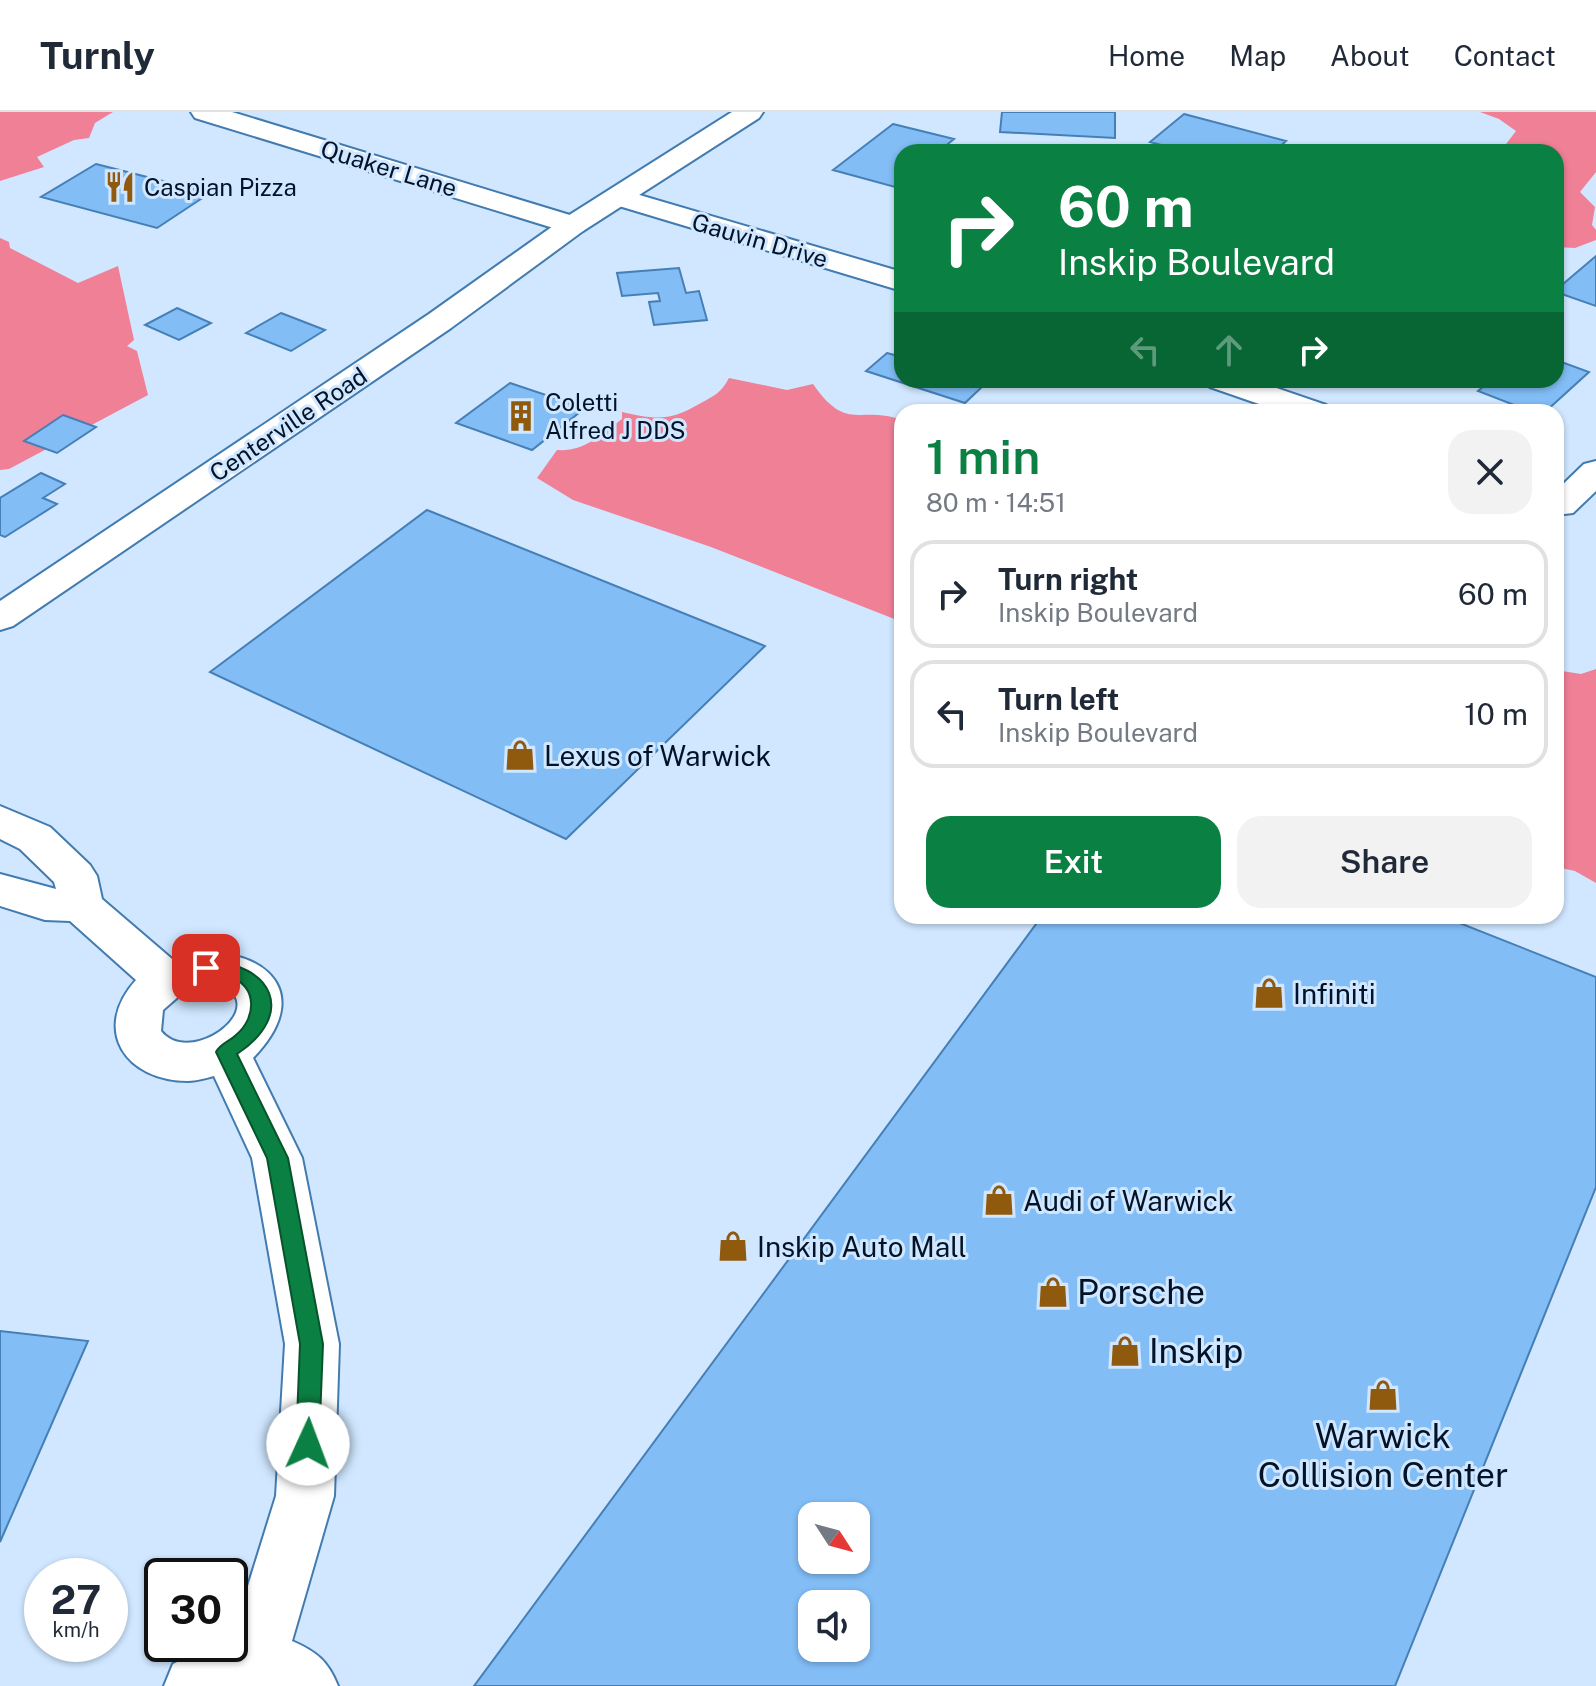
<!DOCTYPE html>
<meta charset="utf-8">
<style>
body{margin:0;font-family:"Public Sans",sans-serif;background:#f2f2f3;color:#1f2937;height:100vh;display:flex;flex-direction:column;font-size:30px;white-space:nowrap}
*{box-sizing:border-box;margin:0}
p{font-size:26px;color:#747a83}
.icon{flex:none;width:44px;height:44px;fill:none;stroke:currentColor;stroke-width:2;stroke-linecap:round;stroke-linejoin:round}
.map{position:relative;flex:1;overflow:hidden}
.details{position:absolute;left:894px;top:292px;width:670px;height:520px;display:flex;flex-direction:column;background:#fff;border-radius:24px;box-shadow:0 2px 6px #0004}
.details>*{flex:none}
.hud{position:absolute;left:894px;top:32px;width:670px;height:244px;border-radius:24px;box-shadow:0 2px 6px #0004;background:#0b8043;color:#fff;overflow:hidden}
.needle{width:52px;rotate:126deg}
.tools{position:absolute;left:798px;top:1390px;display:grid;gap:16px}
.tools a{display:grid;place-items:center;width:72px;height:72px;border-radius:16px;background:#fff;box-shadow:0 2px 6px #0004;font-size:40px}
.speed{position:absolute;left:24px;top:1446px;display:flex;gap:16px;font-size:40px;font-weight:700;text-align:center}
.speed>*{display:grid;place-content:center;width:104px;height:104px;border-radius:50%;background:#fff;box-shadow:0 2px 6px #0004;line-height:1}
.speed small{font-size:20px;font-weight:400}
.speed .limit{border:4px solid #111;border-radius:12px;background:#fff;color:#111}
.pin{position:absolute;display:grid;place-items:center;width:68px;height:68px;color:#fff;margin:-34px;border-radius:16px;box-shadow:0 4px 12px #0006}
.me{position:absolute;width:88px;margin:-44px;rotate:2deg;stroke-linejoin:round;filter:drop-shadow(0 0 6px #0008)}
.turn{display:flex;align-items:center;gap:28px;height:168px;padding:0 32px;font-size:36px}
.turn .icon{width:104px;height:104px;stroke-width:2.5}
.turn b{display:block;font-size:56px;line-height:68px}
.lanes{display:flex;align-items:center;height:76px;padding:0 32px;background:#0003;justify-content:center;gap:40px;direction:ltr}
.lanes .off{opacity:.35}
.round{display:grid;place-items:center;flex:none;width:84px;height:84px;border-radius:24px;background:#f2f2f3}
.headline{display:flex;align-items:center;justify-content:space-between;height:136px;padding:0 32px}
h1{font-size:48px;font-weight:600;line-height:60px;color:#0b8043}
.button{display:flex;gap:16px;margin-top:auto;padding:16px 32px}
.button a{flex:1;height:92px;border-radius:24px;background:#0b8043;color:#fff;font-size:32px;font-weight:600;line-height:92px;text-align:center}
.button a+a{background:#f2f2f3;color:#1f2937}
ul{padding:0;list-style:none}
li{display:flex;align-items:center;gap:24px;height:108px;margin:0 16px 12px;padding:0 16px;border:4px solid #e0e1e3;border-radius:24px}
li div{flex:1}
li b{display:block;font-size:30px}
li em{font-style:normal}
header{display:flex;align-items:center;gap:48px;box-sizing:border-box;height:112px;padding:0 40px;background:#fff;border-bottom:2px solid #e0e1e3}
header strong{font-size:38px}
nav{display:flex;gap:44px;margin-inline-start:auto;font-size:28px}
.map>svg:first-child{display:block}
</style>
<header>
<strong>Turnly</strong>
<nav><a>Home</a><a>Map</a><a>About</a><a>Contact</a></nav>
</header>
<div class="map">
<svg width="1596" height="1574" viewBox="0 0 1596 1574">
<rect width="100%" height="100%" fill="#d0e7ff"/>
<path fill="#ef8096" d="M0,0H113L95,11L89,26L74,28L37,45L44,55L0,69Z
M1480,0H1596V60L1580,80L1595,95L1592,113L1596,118V128L1575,136L1556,135V40H1500L1516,19L1499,7Z
M0,126L9,130L10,136L78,171L118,154L134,228L127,234L137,239L148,283L9,357L0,358Z
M729,266L787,278L813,272C847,321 859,293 902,308V510L711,435L573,388L537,366L557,338C584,340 601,323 622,307V300C657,308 670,309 701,291C714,284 722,280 729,266Z
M1596,557V771L1575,759L1556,755V558L1581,562Z"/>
<path fill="#82bdf6" stroke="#467fb5" stroke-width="2" fill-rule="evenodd" d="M1002,0H1115V26L1000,20Z
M1184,2L1286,29L1274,40H1187L1150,30Z
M893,12L954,27L938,40H902V70L895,75L833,58Z
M96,52L210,81L157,116L41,85Z
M1596,144V194L1556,180V178Z
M679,156L686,181L699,179L707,208L654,213L649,190L660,189L658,181L622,184L617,161Z
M177,196L211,211L179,228L145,213Z
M281,201L325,218L291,239L246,221Z
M887,241L902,245V268H972L985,272L965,291L866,259Z
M1556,248L1589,260L1545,300H1532L1478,279L1492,268H1556Z
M510,271L585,296L532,338L456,311Z
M63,303L96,315L57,341L24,329Z
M41,361L65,372L43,386L57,392L5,425L0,423V386Z
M427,398L765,534L566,727L210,560Z
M1042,804H1442L1596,865V1075L1395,1574H474ZM812,1404H856V1448H812ZM812,1492H856V1536H812Z
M0,1219L88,1229L0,1430Z"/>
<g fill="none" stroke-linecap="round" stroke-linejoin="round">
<defs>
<path id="minor" d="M191,0H232L583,107L587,113L583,119L573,122L563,119L195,6Z
M619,77L902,160V179L609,91L605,85L609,79Z
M1205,268H1253L1326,293L1331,300H1282L1210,275Z
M1596,349V379L1573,401L1556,403V379L1584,352Z
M0,694L50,715L90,753L97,764L102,787L172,847C247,824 325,872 253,946L302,1046L339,1232L334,1384L292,1529C317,1540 328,1549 338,1574H164L173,1552L214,1532H230L276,1384L285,1232L252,1046L214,964C206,966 196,969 188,969C126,969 91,918 136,868L70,809L45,808L0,794V762L56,777L54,770L20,737L0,727ZM206,873C215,875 229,875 235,884C251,910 186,951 161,919L163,898L186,878Z"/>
<path id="primary" d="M732,0H763L759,6L583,119L451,216L13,514L0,518V489L429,202L563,107Z"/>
</defs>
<use href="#minor" stroke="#427bb0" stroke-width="4"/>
<use href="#primary" stroke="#427bb0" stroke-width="4"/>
<use href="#minor" fill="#fff" fill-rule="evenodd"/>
<use href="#primary" fill="#fff" fill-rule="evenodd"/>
</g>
<path fill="#0b8043" stroke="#07532c" stroke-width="2" d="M206,849C273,851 297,902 237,942L288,1046L323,1232L319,1332L316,1340L308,1343L300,1340L296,1332L300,1232L267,1046L216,940C221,931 229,930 236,923C256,906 258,876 231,865C221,861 210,864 199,861L196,856Z"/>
<defs>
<symbol id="restaurant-bare" viewBox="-9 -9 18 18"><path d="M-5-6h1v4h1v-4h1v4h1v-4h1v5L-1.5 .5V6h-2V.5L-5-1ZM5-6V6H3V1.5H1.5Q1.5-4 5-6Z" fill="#905a0e" stroke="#d0e7ff" stroke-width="2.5" paint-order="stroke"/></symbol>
<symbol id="building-bare" viewBox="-9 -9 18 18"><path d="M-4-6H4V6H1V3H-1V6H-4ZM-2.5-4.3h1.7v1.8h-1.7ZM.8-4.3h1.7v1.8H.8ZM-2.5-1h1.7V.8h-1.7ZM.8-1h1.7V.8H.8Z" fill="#905a0e" stroke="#d0e7ff" stroke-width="2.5" paint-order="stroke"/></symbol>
<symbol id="shop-bare" viewBox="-9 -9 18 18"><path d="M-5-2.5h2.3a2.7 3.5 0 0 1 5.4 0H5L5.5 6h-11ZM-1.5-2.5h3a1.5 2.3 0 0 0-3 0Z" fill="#905a0e" stroke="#d0e7ff" stroke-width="2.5" paint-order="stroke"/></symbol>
</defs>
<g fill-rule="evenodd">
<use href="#restaurant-bare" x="98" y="53" width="44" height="44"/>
<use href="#building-bare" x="499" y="282" width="44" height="44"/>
<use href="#shop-bare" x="498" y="621" width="44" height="44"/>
<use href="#shop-bare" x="1247" y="859" width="44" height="44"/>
<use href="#shop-bare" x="977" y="1066" width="44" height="44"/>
<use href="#shop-bare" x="711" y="1112" width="44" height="44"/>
<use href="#shop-bare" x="1031" y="1158" width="44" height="44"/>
<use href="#shop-bare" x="1103" y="1217" width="44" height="44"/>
<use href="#shop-bare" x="1361" y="1261" width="44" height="44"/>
</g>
<g text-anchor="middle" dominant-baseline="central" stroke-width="6" stroke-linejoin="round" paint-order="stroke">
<g font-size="24" fill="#001328" stroke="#d0e7ff">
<text transform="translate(389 56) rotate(17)">Quaker Lane</text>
<text transform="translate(760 128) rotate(16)">Gauvin Drive</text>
<text transform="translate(288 312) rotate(-34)">Centerville Road</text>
</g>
<g font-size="24" fill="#001328" stroke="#d0e7ff" text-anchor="start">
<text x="144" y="75">Caspian Pizza</text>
<text x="545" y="290">Coletti<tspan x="545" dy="28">Alfred J DDS</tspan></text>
</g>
<g font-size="28" fill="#001328" stroke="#d0e7ff" text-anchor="start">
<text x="544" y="643">Lexus of Warwick</text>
<text x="1293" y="881">Infiniti</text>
<text x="1023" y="1088">Audi of Warwick</text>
<text x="757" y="1134">Inskip Auto Mall</text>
</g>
<g font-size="34" fill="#001328" stroke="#d0e7ff" text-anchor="start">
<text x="1077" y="1180">Porsche</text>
<text x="1149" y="1239">Inskip</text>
<text x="1383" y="1324" text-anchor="middle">Warwick<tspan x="1383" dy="39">Collision Center</tspan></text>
</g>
</g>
</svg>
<div class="tools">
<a><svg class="needle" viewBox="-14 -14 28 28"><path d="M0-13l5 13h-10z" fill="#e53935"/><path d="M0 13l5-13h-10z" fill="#747a83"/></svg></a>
<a><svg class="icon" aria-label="sound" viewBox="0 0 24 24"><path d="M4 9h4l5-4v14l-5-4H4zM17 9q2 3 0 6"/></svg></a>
</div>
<div class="speed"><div>27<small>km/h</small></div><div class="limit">30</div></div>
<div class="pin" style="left:206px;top:856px;background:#d93025"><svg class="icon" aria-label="arrive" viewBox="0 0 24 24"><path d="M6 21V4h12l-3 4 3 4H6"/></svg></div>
<svg class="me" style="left:308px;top:1332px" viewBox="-20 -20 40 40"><circle r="19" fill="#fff"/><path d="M0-13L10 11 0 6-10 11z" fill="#0b8043"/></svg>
<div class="hud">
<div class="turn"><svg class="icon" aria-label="right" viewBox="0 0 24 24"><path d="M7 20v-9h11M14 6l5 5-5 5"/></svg><div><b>60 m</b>Inskip Boulevard</div></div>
<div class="lanes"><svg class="icon off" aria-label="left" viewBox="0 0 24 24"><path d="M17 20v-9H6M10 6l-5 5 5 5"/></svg><svg class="icon off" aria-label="ahead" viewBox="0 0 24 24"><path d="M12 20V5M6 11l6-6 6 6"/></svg><svg class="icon" aria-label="right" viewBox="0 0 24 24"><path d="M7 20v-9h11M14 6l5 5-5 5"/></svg></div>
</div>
<section class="details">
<div class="headline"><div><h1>1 min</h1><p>80 m · 14:51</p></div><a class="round"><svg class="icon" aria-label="close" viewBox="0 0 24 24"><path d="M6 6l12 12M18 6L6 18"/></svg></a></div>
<ul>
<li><svg class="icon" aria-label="right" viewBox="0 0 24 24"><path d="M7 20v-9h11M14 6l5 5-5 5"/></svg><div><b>Turn right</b><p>Inskip Boulevard</p></div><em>60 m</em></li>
<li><svg class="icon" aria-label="left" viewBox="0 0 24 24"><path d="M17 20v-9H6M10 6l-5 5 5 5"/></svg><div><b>Turn left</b><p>Inskip Boulevard</p></div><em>10 m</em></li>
</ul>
<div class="button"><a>Exit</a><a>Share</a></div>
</section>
</div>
